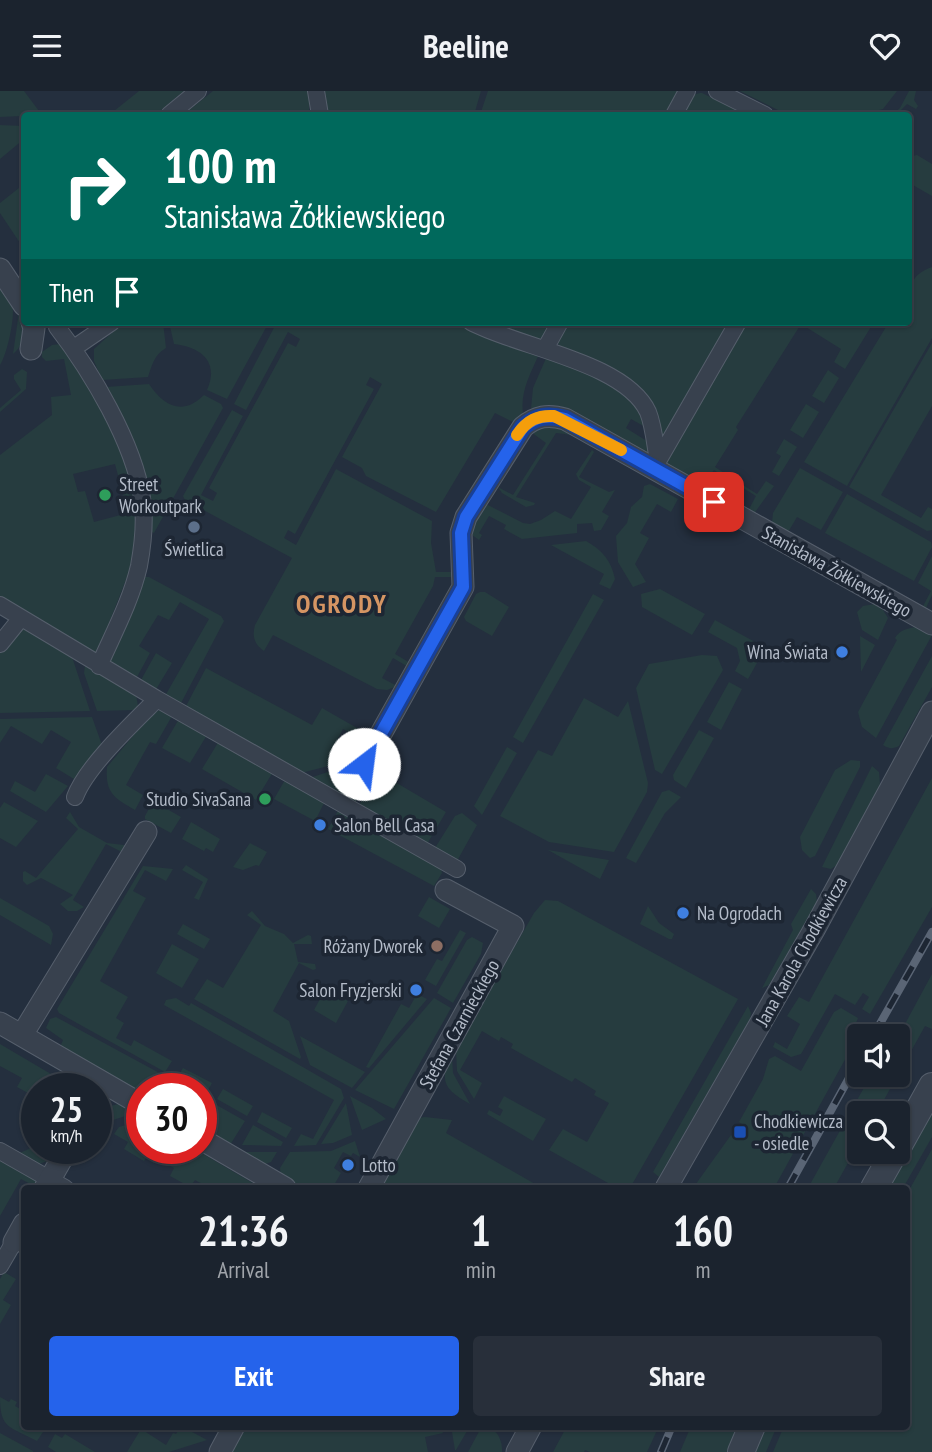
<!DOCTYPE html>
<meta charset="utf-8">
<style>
body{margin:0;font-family:"PT Sans Narrow",sans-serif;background:#282f3a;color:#f1f3f6;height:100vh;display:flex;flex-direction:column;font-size:26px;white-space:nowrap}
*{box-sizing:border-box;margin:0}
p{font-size:23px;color:#a0a4aa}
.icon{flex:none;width:38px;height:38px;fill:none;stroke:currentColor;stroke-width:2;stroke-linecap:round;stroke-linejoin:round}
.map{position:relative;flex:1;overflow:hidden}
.panel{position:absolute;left:21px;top:1094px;width:889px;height:245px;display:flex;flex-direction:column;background:#1b232e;border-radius:7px;box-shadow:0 2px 5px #0004,0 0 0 2px #39404a}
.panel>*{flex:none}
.hud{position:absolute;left:21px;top:21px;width:891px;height:214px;border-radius:7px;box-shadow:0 2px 5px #0004,0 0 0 2px #39404a;background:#00695c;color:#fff;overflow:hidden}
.buttons{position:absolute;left:847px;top:933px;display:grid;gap:14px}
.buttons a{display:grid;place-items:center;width:63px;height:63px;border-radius:7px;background:#1b232e;box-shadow:0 2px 5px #0004,0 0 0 2px #39404a;font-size:35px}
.speed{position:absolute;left:21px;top:982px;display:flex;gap:14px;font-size:35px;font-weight:700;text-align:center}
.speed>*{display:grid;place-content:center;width:91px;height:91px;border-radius:50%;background:#1b232e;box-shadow:0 2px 5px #0004,0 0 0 2px #39404a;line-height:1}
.speed small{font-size:18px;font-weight:400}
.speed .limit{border:10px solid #d22;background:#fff;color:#111}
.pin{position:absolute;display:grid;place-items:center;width:60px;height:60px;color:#fff;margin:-30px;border-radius:14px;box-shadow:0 4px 10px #0006}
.me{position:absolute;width:77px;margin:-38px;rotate:30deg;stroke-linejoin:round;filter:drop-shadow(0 0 5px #0008)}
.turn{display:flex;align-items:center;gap:24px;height:147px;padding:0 28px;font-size:32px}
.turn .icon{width:91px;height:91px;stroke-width:2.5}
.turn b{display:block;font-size:49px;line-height:60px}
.then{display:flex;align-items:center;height:66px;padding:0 28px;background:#0003;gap:14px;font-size:26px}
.eta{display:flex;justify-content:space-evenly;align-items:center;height:119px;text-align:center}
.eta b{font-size:42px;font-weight:700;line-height:49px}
.action{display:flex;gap:14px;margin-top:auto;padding:14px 28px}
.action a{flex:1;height:80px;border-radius:7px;background:#2563eb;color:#fff;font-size:28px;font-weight:700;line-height:80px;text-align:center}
.action a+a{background:#282f3a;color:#f1f3f6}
header{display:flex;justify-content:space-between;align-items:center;height:91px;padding:0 28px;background:#1b232e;font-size:32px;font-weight:700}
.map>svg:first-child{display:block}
</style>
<header><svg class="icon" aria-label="menu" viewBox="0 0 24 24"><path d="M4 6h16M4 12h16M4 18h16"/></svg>Beeline<svg class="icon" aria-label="heart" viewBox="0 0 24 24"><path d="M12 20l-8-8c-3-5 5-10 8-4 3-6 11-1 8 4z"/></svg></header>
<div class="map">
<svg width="932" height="1361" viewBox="0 0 932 1361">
<rect width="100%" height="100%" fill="#242f3e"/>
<path fill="#263c3f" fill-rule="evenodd" d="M0,0H24L42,24L0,26Z
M139,0H184L155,24H109Z
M213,0H309V24H183Z
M323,0H481L474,24H325Z
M488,0H680L666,24H480Z
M740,0H897L883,18L862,24H788Z
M909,0H916L914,9L918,15L916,18L907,13L896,24H892L900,17Z
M700,2H702L746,24H681L693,4Z
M0,34L24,35V48L0,68Z
M917,64L932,73V105L911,93L908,97V66Z
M24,93V158L0,122V112Z
M932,176V247L847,395L804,371L889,231H908C908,206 905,185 932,176Z
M0,193C4,198 11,206 12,212C16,224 7,264 0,274Z
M19,221C28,235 26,252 13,263Z
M124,231H163L166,257C154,264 152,274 148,286L102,289L94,270V258Z
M169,231H269L227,308L207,299C220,270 200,256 174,253Z
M277,231H458L477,242L539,263C531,282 520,300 523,322L513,331L495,322L436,421L366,385L362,377L342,366L382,293L370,286L366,294L374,298L295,443L288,439L284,447L296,454L336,378L432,430L431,452L436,481H454V486H435L433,495L395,563L412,573L410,577L393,567L382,587L397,595L387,599L377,598L273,544L264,560C254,553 252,545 255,534L292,467L185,409L183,405L232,319L243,325L201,404L213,410L217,402L209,397L288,252L296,256L300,248L288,241L246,319L234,313Z
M486,231H553L545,246L539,248Z
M569,231H731L665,345L662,344L656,323L559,255L558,251Z
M745,231H874L845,278L834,271L841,258L801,233L736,336L738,339L715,376L757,403L766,390L774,395L753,424L748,420L756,405L714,379L701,395L664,373Z
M932,252V315L881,404L921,427L928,416L932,418V439L927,440L849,396Z
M60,253L91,295L123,366L136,406L137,439L131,476L96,565L0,509V364L52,324L51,306L71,304L64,268L46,270L42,266V261L52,254ZM115,373L128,422L94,431L85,400L78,401L73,383Z
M547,265C574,275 620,292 638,316C642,322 644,330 647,337L631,328L626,337L650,352L651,366L566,318L552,315L531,318L533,297Z
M22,278L27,281L26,298L0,321V317L21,299L14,288V284Z
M828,279L839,287L824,312L812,305Z
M149,293C163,314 182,326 204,304L221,313L223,317L154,442L150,440L106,296Z
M806,313L819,321L803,347L790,339Z
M557,335L573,344L556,342L516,406L535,412L534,414L526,416L502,402L498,396L513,404L546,352L531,341L539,336Z
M784,348L797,356L779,385L772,381L781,365L776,362Z
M592,359L594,361L579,386L609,401L615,399L602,421L609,425L601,439L594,440L592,432L577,433V442L522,448L504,438L506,434L489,425L479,442L482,444L479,449L472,444L474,432L486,413L523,432L530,433L541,429L555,420L571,428L591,396L579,389L576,383Z
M800,377L843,401L821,439L797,426L787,443L772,432L773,422Z
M650,393L678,408L671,421L657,413L640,442L649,447L635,473L646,491L633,496L618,471L616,445L627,432L631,416L642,406L644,395Z
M847,403L931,451L932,456L914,490L825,442Z
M586,450C602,459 611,469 615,488L610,498L599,493L604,483L551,454Z
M932,465V504L925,519L922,517L931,500L918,492Z
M145,486H149L221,525L224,530L180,614L165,605L209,528L180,511L169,529L158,524L139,555L150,562L137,586L135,587L109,572L141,488Z
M660,498L705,523L692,544L642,516L641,503Z
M480,501H485L509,516L492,545L466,530L464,526L476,503Z
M593,503L604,509L523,652L513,646Z
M875,513L883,519L888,527L878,549L862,539L857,521L863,515Z
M715,529L755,551L762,563L748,588L735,580L740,570L737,557L708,541Z
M20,536L72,566L90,620L0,622V562Z
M915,536L932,544L876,647L862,636L858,621L897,549L895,547C900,539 906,538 915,536Z
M860,545L875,554L861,581Z
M156,562L172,572L155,600L141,592V589Z
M702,564L717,565L723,579L662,683L655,679L636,597L649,573Z
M932,565V596L899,655C893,658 889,658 883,654Z
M85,574L136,604L138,615L135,619L97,620L84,582Z
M206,577L312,634L322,617L364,641L366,646L361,648L343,638L330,663L344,671L301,682L185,617Z
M729,591L742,598L721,639L707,631Z
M584,607L618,626L628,610L648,692L647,701L614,761L549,751L500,725L538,659L552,665Z
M161,619L172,625L156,653L150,651L126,694L143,704L135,719C114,707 105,702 107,676L152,622Z
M92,626L102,654L74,688L56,677L71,651L51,639L42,653L11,635L0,652V628Z
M179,628L207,644L190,672L162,657Z
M699,639L714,647L686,697L674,689L673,684Z
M219,650L273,681L256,709L202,678Z
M507,656L517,662L482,724L474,715Z
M851,669L860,670V676L815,765L810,767L802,759L800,746L835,679Z
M357,671L372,679L355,712L310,687Z
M872,675L879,681L880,694L837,774L831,778L822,776Z
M378,681L446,721L427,753L359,714Z
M46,683L68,695L46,721L10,700L15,690L35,701Z
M286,687L325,710L315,730L274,708Z
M932,687V816L870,923L862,918L869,906L863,902L855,914L835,903L801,963L791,966L773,956L775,951L787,958L800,933L787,925L799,906L809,911Z
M669,699L681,706L665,722L636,772L626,767L662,701Z
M153,710L181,726L171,742L145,728V725Z
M4,711L38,730L16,756L0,747V717Z
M339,718L441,778L442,782L434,795L328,738Z
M70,721L79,736L107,752L124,754L126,756L122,761L106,753L73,809L84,816L77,820H68L60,813L73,804L41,787L27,794L23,790V781L25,780L36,787L78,738L66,727Z
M462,722L477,734L457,770L435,757L455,725Z
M191,731L220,748L213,761L206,757L204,760L182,748Z
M250,752L267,761L259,775L256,774L243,779L233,776Z
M548,759L609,769L600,788Z
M186,774L208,788L199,809L194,807L203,791L182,779Z
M143,775L173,778L166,790L145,779L133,800L146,807L100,890L128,906L116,927L124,932L116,947L131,955L134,949L172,970L165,981L59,922L57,918Z
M811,798L816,803L817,811L769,894L762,897L793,839L791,833Z
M429,806L450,818L439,837L418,825Z
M0,807L49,835L53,843L51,854L0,824Z
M545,809L558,810L738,908L630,1097H617L549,1059L563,1038L587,1051L609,1012L594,1004L596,1000L575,987L572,991L511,957L513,953L501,946L499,950L482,940L460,979L482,992L474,1008L457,980L456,958L534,822Z
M648,815L659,832L674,843L672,848H669L640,833Z
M252,820L265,835L284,843L293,852L308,844L311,845L312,853H294L298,871L315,873L316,878L313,879L299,872L273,920L289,930L301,966L300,968L194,908L207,888L223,897L261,834L247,824Z
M183,833L210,848L204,858L177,843Z
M460,839L466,842L436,895L425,889L437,868L442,870Z
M472,846L483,852L481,863L453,912L437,902L467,849Z
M172,853L199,868L182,897L156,882Z
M932,883V938L925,935L880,1016L890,1022H859V1052L834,1097H808L871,984H898V946Z
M326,897L348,910L336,932L314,919Z
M417,903L427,908L369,977L366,976L401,913L409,917Z
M176,907L189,915L191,912L341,998L344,1007L316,1054L294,1055L301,1043L313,1048L334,1009L164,914L166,909Z
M434,907L451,917L394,1018L355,999Z
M748,915L751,922L750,928L659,1086L653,1081Z
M841,917L858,927L856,932L863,936L774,1097H693L731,1044L738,1048L745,1035L739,1031L763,988L769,968L775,965L801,980L834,921Z
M56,926L165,985L157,997L142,998V1002L60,956L63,949L46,937L50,928Z
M300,945L365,981L352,997L310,974Z
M0,953L56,986L58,997L37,998V1007L17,996L22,987L0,975Z
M452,965L453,982L470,1013C447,1000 437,991 452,965Z
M183,977L212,992L206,1003L201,1000V998L196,997L177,987Z
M223,998L253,1015L247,1025L217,1008Z
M350,1005L372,1017L386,1028L362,1039Z
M504,1005L546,1028L533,1050L487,1023L489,1019L500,1025L503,1019L498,1016Z
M213,1012L245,1030L230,1054L203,1040L201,1036Z
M346,1012L352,1044L333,1052L321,1053Z
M119,1013L141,1020L110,1030L98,1023L110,1015Z
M932,1020V1046L903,1097H888Z
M262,1021L292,1037L286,1047L257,1031Z
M425,1026L452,1029L446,1042L542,1097H379L418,1027Z
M142,1029V1057H193L261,1097H210L195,1089L190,1096L170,1085L174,1077L149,1063L144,1070L124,1058L128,1051L114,1043L119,1036Z
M253,1034L283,1051L281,1055L242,1054Z
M355,1050L360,1066L353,1062L351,1065L343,1061L334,1077L341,1082L334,1094L339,1097H300L281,1086L280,1077L290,1061L331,1060Z
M36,1055L37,1057L56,1067L39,1073L17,1063Z
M932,1058V1361H773L784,1335H906L907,1103Z
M242,1061H277L271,1071L262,1074Z
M0,1070L41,1092L38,1097L21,1088L0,1125Z
M4,1181L16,1188L3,1209L11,1214L0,1233V1188Z
M0,1306L9,1311L11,1308L17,1311L15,1315L24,1320V1335H40L45,1338L37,1350C10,1335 0,1339 0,1306Z
M181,1335L207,1349L169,1361H127L141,1338L166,1354L173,1342L176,1343Z
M247,1335H441L443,1342L425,1346L428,1361H232Z
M451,1335H470L456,1359H455Z
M482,1335C496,1335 503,1349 502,1361H468Z
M567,1335H659L647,1361H590L585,1359L584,1361H553Z
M691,1335H738L728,1361H680Z
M766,1335H777L766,1361H755Z
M0,1342L33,1360V1361H0Z
M55,1343L62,1347L65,1343L95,1361H56L48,1356Z"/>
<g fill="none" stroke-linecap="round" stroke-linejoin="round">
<defs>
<path id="pedestrian" d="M316,0L320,24
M717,0L765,24
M169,24L198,0
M674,24L687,0
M58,231L57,236C91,280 134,352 142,407C146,430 143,453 139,475C131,510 113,543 99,575
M471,231C517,256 625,271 648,321C654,336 655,354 658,370
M74,257L112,231
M545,258L560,231
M658,370L738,231
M0,514L157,608L457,778
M0,553L21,527
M75,706C86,676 133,632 157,608
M0,1060L65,1097
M0,1175L14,1151"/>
<path id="minor" d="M0,178L24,214
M31,258L34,237L32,231
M364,673L463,496L461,442L466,426L523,336C536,325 548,323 565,328L932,533
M0,932L142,1014
M22,944L146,741
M201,1048L285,1097
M45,1097L68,1057
M369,1097L513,835L446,799
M666,1097L815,837L932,621
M14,1151L24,1133
M220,1361L234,1335
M517,1361L531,1335"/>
<path id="tertiary" d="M898,1056L932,995
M874,1097L895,1060
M741,1361L752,1335"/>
</defs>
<use href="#pedestrian" stroke="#565f6c" stroke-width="18"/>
<use href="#minor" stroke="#565f6c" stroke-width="23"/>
<use href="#tertiary" stroke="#565f6c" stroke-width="28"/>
<use href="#pedestrian" stroke="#38414e" stroke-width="16"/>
<use href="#minor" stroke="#38414e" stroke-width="21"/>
<use href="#tertiary" stroke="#38414e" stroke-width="26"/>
<defs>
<path id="rail" d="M873,945L932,841
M788,1097L859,969
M661,1361L672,1335"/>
</defs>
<use href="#rail" stroke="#5a6575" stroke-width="8"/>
<use href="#rail" stroke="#1d2633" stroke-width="5" stroke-dasharray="16" stroke-linecap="butt"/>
</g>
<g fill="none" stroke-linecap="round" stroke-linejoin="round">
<defs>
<path id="route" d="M364,673L463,496L461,442L466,426L523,336C536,325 548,323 565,328L714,411"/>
</defs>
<use href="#route" stroke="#184099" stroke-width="18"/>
<use href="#route" stroke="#2563eb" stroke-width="12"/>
<path stroke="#f59e0b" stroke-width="12" d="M517,344C527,329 538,324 554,325L621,359"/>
</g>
<g fill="#2e9e5b" stroke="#1d2633" stroke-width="2.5">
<circle cx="105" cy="404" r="7"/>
<circle cx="265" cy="708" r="7"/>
</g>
<circle fill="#5c6f8a" stroke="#1d2633" stroke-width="2.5" cx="194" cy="436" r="7"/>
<g fill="#3f7fe0" stroke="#1d2633" stroke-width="2.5">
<circle cx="842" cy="561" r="7"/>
<circle cx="320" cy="734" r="7"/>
<circle cx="683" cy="822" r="7"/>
<circle cx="416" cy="899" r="7"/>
<circle cx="348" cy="1074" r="7"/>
</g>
<circle fill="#8d6e63" stroke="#1d2633" stroke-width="2.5" cx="437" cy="855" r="7"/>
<rect fill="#1a4fb4" stroke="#1d2633" stroke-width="2.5" x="733" y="1034" width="14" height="14" rx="3.5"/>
<g text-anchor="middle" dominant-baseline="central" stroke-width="7" stroke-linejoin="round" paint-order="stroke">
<g font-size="19" fill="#b4bcc9" stroke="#1d2633" text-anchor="start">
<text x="119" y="393">Street<tspan x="119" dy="22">Workoutpark</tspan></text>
<text x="194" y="458" text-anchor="middle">Świetlica</text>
<text x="828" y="561" text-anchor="end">Wina Świata</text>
<text x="251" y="708" text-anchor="end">Studio SivaSana</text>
<text x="334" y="734">Salon Bell Casa</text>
<text x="697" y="822">Na Ogrodach</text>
<text x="423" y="855" text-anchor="end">Różany Dworek</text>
<text x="402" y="899" text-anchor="end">Salon Fryzjerski</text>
<text x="754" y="1030">Chodkiewicza<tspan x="754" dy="22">- osiedle</tspan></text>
<text x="362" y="1074">Lotto</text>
</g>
<g font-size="19" fill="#b4bcc9" stroke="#1d2633">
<text transform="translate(837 480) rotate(29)">Stanisława Żółkiewskiego</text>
<text transform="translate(801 860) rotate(-61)">Jana Karola Chodkiewicza</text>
<text transform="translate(459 933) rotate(-61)">Stefana Czarnieckiego</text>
</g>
<g font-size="26" font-weight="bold" letter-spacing="2" fill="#d59563" stroke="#1d2633">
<text x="342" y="512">OGRODY</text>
</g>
</g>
</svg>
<div class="buttons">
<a><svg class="icon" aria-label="sound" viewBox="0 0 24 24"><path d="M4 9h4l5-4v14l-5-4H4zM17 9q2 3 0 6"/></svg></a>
<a><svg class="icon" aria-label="search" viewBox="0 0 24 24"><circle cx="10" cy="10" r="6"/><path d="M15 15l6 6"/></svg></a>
</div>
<div class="speed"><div>25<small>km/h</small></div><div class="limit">30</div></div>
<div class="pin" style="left:714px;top:411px;background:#d93025"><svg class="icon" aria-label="arrive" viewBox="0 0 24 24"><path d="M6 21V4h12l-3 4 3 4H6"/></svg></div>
<svg class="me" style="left:364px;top:673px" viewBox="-20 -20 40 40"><circle r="19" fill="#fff"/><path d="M0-13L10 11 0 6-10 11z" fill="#2563eb"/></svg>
<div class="hud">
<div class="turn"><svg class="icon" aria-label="right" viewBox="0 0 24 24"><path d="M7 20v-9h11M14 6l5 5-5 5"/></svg><div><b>100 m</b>Stanisława Żółkiewskiego</div></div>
<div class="then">Then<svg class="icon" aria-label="arrive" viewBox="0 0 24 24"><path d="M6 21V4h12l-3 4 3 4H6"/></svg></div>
</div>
<section class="panel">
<div class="eta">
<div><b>21:36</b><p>Arrival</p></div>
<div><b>1</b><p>min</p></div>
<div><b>160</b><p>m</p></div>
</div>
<div class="action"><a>Exit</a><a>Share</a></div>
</section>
</div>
